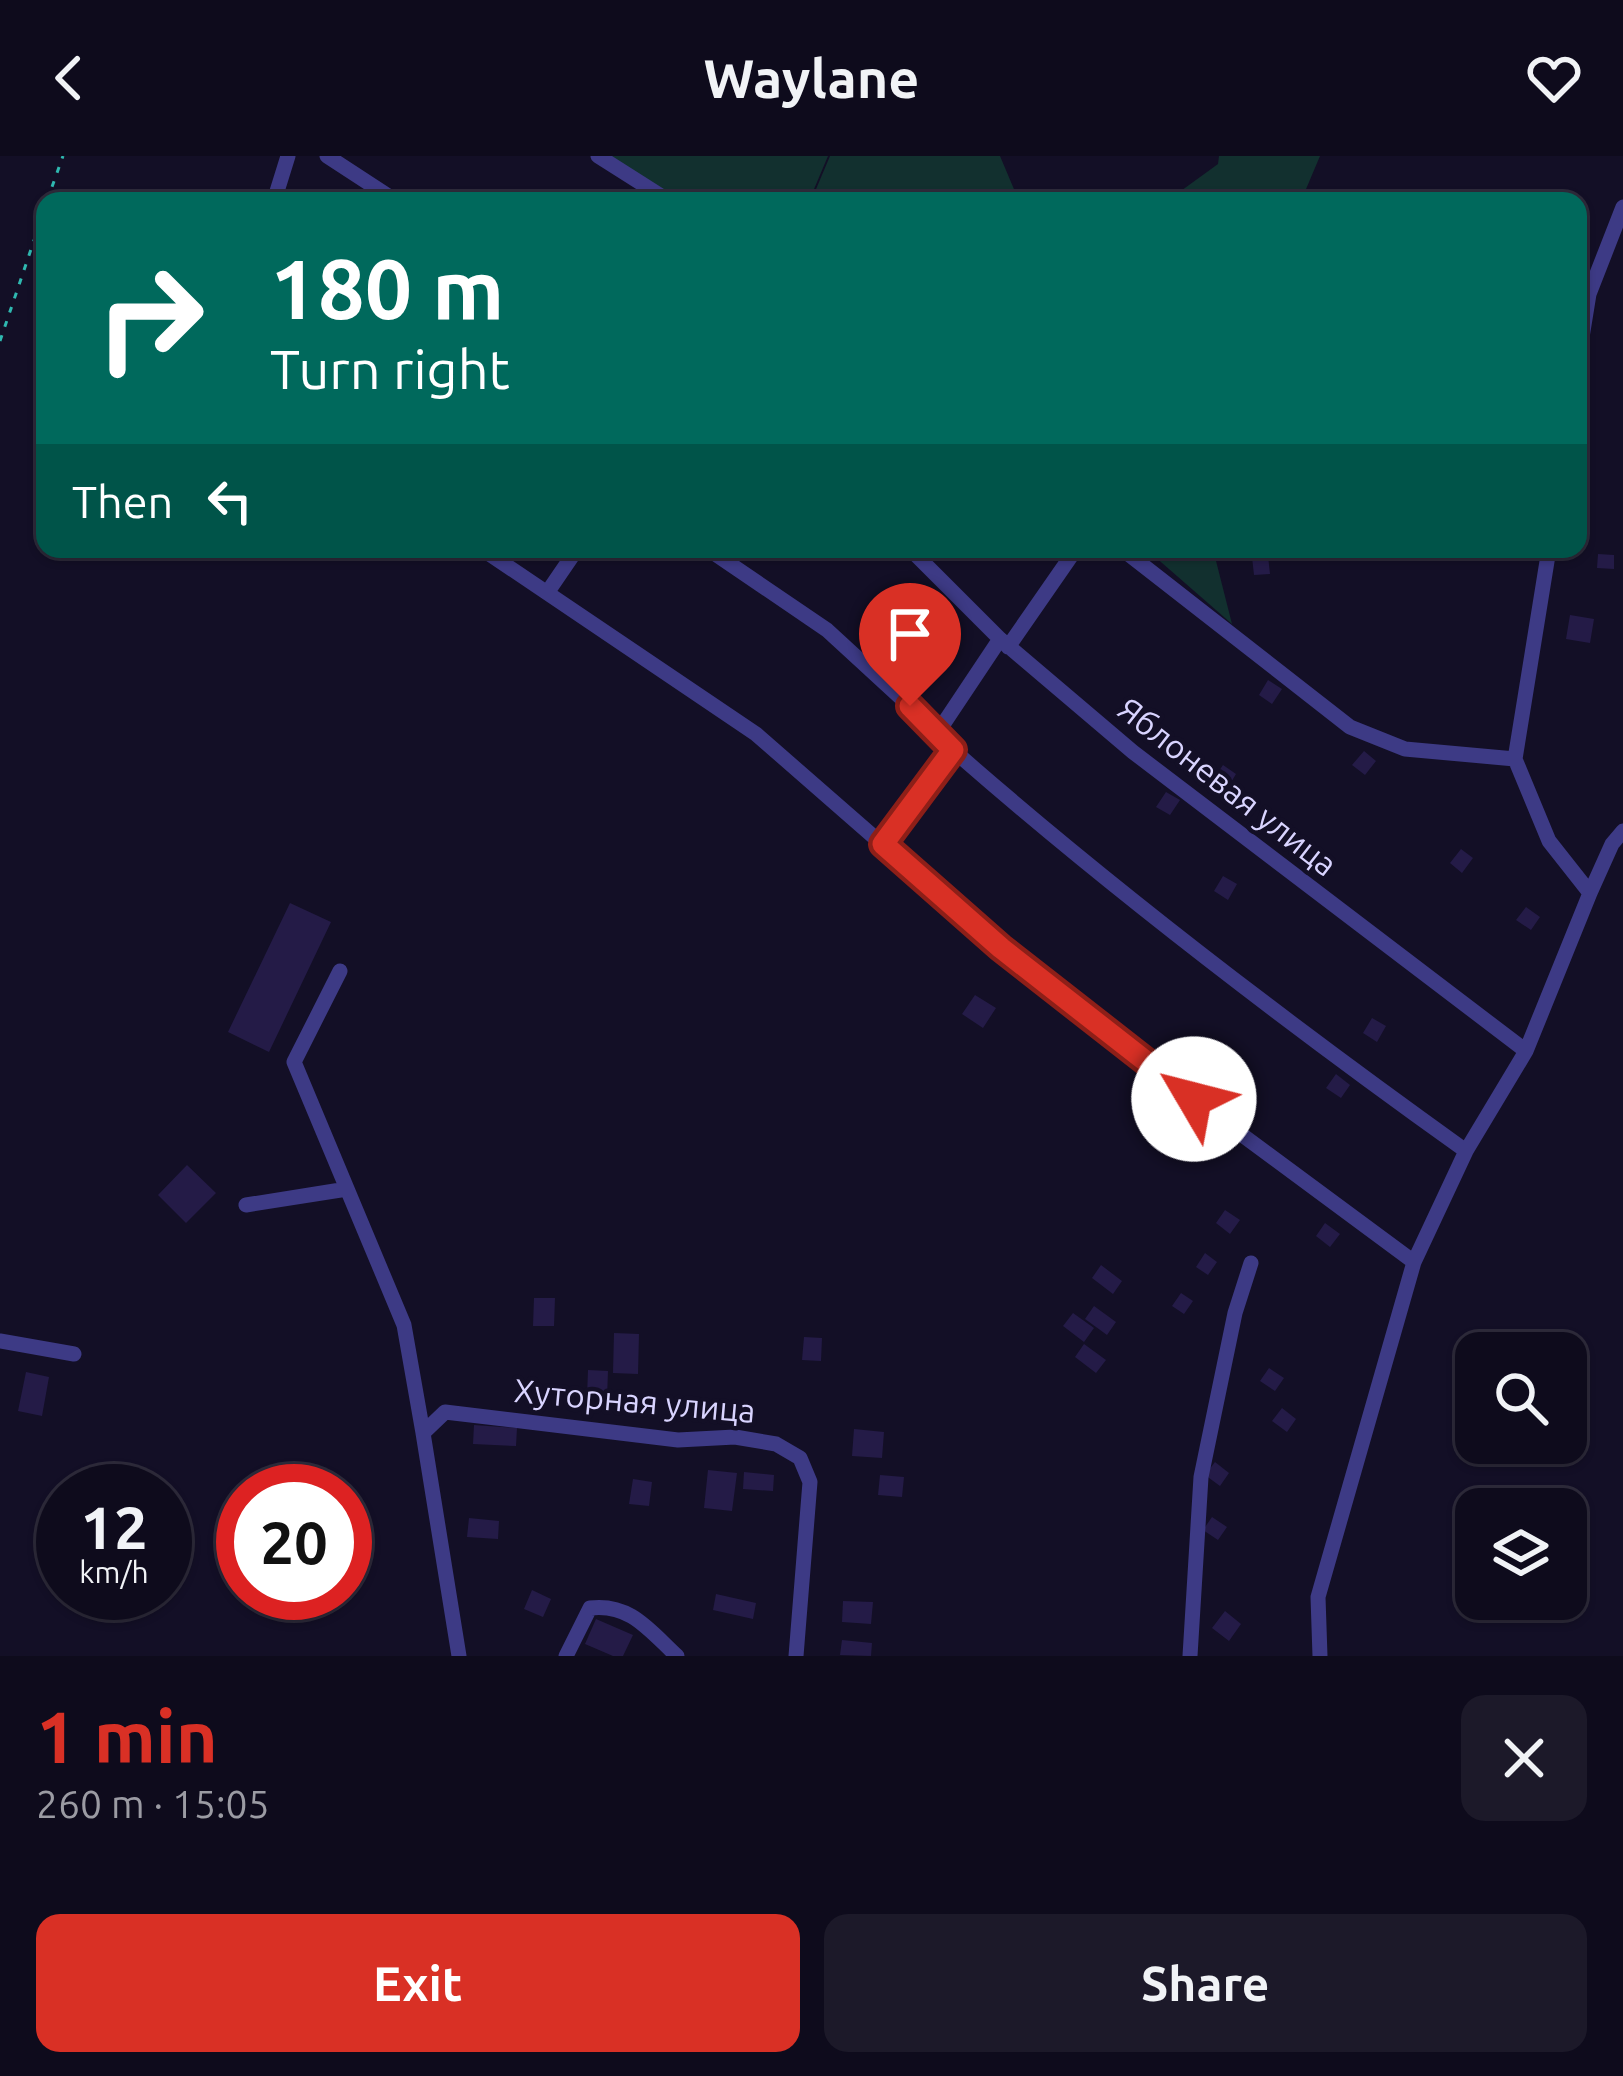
<!DOCTYPE html>
<meta charset="utf-8">
<style>
body{margin:0;font-family:Ubuntu,sans-serif;background:#1c1929;color:#f1f3f6;height:100vh;display:flex;flex-direction:column;font-size:45px;white-space:nowrap}
*{box-sizing:border-box;margin:0}
p{font-size:39px;color:#9b9ba3}
.icon{flex:none;width:66px;height:66px;fill:none;stroke:currentColor;stroke-width:2;stroke-linecap:round;stroke-linejoin:round}
.map{position:relative;height:1500px;overflow:hidden}
.details{display:flex;flex-direction:column;background:#0e0b1c;flex:1}
.details>*{flex:none}
.top-card{position:absolute;left:36px;top:36px;width:1551px;height:366px;border-radius:24px;box-shadow:0 3px 9px #0004,0 0 0 3px #2e2b3b;background:#00695c;color:#fff;overflow:hidden}
.fabs{position:absolute;left:1455px;top:1176px;display:grid;gap:24px}
.fabs a{display:grid;place-items:center;width:132px;height:132px;border-radius:24px;background:#0e0b1c;box-shadow:0 3px 9px #0004,0 0 0 3px #2e2b3b;font-size:60px}
.speed{position:absolute;left:36px;top:1308px;display:flex;gap:24px;font-size:60px;font-weight:700;text-align:center}
.speed>*{display:grid;place-content:center;width:156px;height:156px;border-radius:50%;background:#0e0b1c;box-shadow:0 3px 9px #0004,0 0 0 3px #2e2b3b;line-height:1}
.speed small{font-size:30px;font-weight:400}
.speed .limit{border:18px solid #d22;background:#fff;color:#111}
.pin{position:absolute;display:grid;place-items:center;width:102px;height:102px;color:#fff;margin:-123px -51px;border-radius:50% 50% 50% 0;rotate:-45deg;box-shadow:0 0 12px #0007}
.pin .icon{rotate:45deg}
.me{position:absolute;width:132px;margin:-66px;rotate:307deg;stroke-linejoin:round;filter:drop-shadow(0 0 9px #0008)}
.turn{display:flex;align-items:center;gap:42px;height:252px;padding:0 36px;font-size:54px}
.turn .icon{width:156px;height:156px;stroke-width:2.5}
.turn b{display:block;font-size:84px;line-height:102px}
.then{display:flex;align-items:center;height:114px;padding:0 36px;background:#0003;gap:24px;font-size:45px}
.round{display:grid;place-items:center;flex:none;width:126px;height:126px;border-radius:24px;background:#1c1929}
.headline{display:flex;align-items:center;justify-content:space-between;height:204px;padding:0 36px}
h1{font-size:72px;font-weight:700;line-height:90px;color:#d93025}
.action{display:flex;gap:24px;margin-top:auto;padding:24px 36px}
.action a{flex:1;height:138px;border-radius:24px;background:#d93025;color:#fff;font-size:48px;font-weight:700;line-height:138px;text-align:center}
.action a+a{background:#1c1929;color:#f1f3f6}
header{display:flex;justify-content:space-between;align-items:center;height:156px;padding:0 36px;background:#0e0b1c;font-size:54px;font-weight:700}
.map>svg:first-child{display:block}
</style>
<header><svg class="icon" aria-label="back" viewBox="0 0 24 24"><path d="M15 5l-7 7 7 7"/></svg>Waylane<svg class="icon" aria-label="heart" viewBox="0 0 24 24"><path d="M12 20l-8-8c-3-5 5-10 8-4 3-6 11-1 8 4z"/></svg></header>
<div class="map">
<svg width="1623" height="1500" viewBox="0 0 1623 1500">
<rect width="100%" height="100%" fill="#130f26"/>
<path fill="#12302f" d="M598,0H828L809,45H669Z
M830,0H1000L1019,45H811Z
M1219,0H1320L1301,45H1167L1218,8Z
M1146,393H1213L1232,468Z"/>
<path fill="#241b47" d="M1598,398L1614,399V413L1597,412Z
M1268,400L1270,418L1254,419L1252,401Z
M1570,459L1594,463L1590,487L1566,483Z
M1268,524L1282,533L1272,548L1259,539Z
M1364,595L1376,605L1365,619L1352,609Z
M1223,609L1236,618L1227,633L1213,624Z
M1166,636L1180,644L1170,659L1156,651Z
M1461,693L1473,702L1462,717L1450,707Z
M1223,720L1237,728L1228,744L1214,735Z
M290,747L331,766L269,896L228,876Z
M1526,751L1540,761L1531,774L1516,764Z
M975,839L996,852L983,872L962,858Z
M1372,862L1386,870L1377,886L1363,877Z
M1336,918L1350,929L1341,942L1326,932Z
M187,1009L216,1037L186,1067L158,1039Z
M1225,1054L1240,1064L1230,1078L1216,1067Z
M1325,1067L1340,1078L1330,1091L1316,1080Z
M1205,1097L1217,1106L1208,1119L1196,1111Z
M1101,1109L1122,1125L1113,1138L1092,1122Z
M1181,1137L1193,1145L1184,1158L1172,1150Z
M534,1142H555L554,1170H533Z
M1094,1150L1116,1166L1107,1179L1085,1163Z
M1073,1157L1094,1172L1084,1186L1063,1170Z
M614,1177L639,1178L638,1218L613,1217Z
M804,1181L822,1182L821,1205L802,1204Z
M1084,1188L1106,1204L1096,1217L1075,1201Z
M1269,1212L1284,1222L1275,1235L1260,1225Z
M588,1214L608,1215L607,1242L587,1241Z
M26,1216L49,1221L42,1260L18,1255Z
M1282,1252L1296,1263L1287,1276L1272,1265Z
M474,1269L517,1272L516,1290L473,1288Z
M854,1273L884,1276L882,1302L852,1300Z
M1215,1306L1229,1317L1220,1330L1205,1319Z
M708,1314L737,1317L732,1355L704,1352Z
M744,1316L774,1319L773,1335L743,1333Z
M880,1319L904,1321L902,1341L878,1339Z
M633,1323L652,1326L649,1350L629,1348Z
M1212,1361L1227,1371L1218,1384L1203,1374Z
M469,1362L499,1365L498,1383L467,1381Z
M532,1434L551,1443L543,1461L524,1453Z
M716,1438L756,1447L753,1463L713,1454Z
M843,1445L873,1446L871,1468L842,1466Z
M1225,1455L1241,1468L1229,1485L1212,1472Z
M596,1463L633,1479L623,1500H613L585,1488Z
M842,1484L872,1487L871,1500L840,1499Z"/>
<g fill="none" stroke-linecap="round" stroke-linejoin="round">
<path stroke="#2fb8b0" stroke-width="3" stroke-dasharray="6 9" stroke-linecap="butt" d="M47,45L63,0
M0,185L45,52"/>
<path stroke="#3d3a85" stroke-width="15" d="M327,0L396,45
M598,0L669,45
M274,45L288,0
M1578,206L1589,138L1623,51
M482,393L756,578L1001,792L1157,916L1414,1106
M708,393L827,474L938,576L953,594C1116,737 1290,869 1466,995
M910,393L1000,483L1133,596L1526,895
M1122,393L1350,571L1405,593L1515,603L1549,685L1590,737
M549,434L577,393
M1008,491L1076,393
M938,576L1000,483
M1515,603L1549,393
M883,688L953,594
M340,815L294,906L404,1169L423,1277
M246,1049L347,1033
M0,1185L74,1198
M459,1500L423,1277L445,1256L678,1284L735,1281L776,1288L800,1302L810,1326L796,1500
M566,1500L590,1452C630,1447 649,1474 677,1500
M1190,1500L1201,1321L1235,1157L1251,1107
M1320,1500L1318,1441L1414,1106L1466,995L1526,895L1590,737L1612,688L1623,675"/>
</g>
<g fill="none" stroke-linecap="round" stroke-linejoin="round">
<defs>
<path id="route" d="M910,550L953,594L883,688L1001,792L1194,943"/>
</defs>
<use href="#route" stroke="#8d1f18" stroke-width="30"/>
<use href="#route" stroke="#d93025" stroke-width="21"/>
</g>
<g text-anchor="middle" dominant-baseline="central" stroke-width="9" stroke-linejoin="round" paint-order="stroke">
<g font-size="33" fill="#d9d4ff" stroke="#130f26">
<text transform="translate(1228 630) rotate(38)">Яблоневая улица</text>
<text transform="translate(635 1244) rotate(5)">Хуторная улица</text>
</g>
</g>
</svg>
<div class="fabs">
<a><svg class="icon" aria-label="search" viewBox="0 0 24 24"><circle cx="10" cy="10" r="6"/><path d="M15 15l6 6"/></svg></a>
<a><svg class="icon" aria-label="layers" viewBox="0 0 24 24"><path d="M12 4l9 5-9 5-9-5zM3 14l9 5 9-5"/></svg></a>
</div>
<div class="speed"><div>12<small>km/h</small></div><div class="limit">20</div></div>
<div class="pin" style="left:910px;top:550px;background:#d93025"><svg class="icon" aria-label="arrive" viewBox="0 0 24 24"><path d="M6 21V4h12l-3 4 3 4H6"/></svg></div>
<svg class="me" style="left:1194px;top:943px" viewBox="-20 -20 40 40"><circle r="19" fill="#fff"/><path d="M0-13L10 11 0 6-10 11z" fill="#d93025"/></svg>
<div class="top-card">
<div class="turn"><svg class="icon" aria-label="right" viewBox="0 0 24 24"><path d="M7 20v-9h11M14 6l5 5-5 5"/></svg><div><b>180 m</b>Turn right</div></div>
<div class="then">Then<svg class="icon" aria-label="left" viewBox="0 0 24 24"><path d="M17 20v-9H6M10 6l-5 5 5 5"/></svg></div>
</div>
</div>
<section class="details">
<div class="headline"><div><h1>1 min</h1><p>260 m · 15:05</p></div><a class="round"><svg class="icon" aria-label="close" viewBox="0 0 24 24"><path d="M6 6l12 12M18 6L6 18"/></svg></a></div>
<div class="action"><a>Exit</a><a>Share</a></div>
</section>
